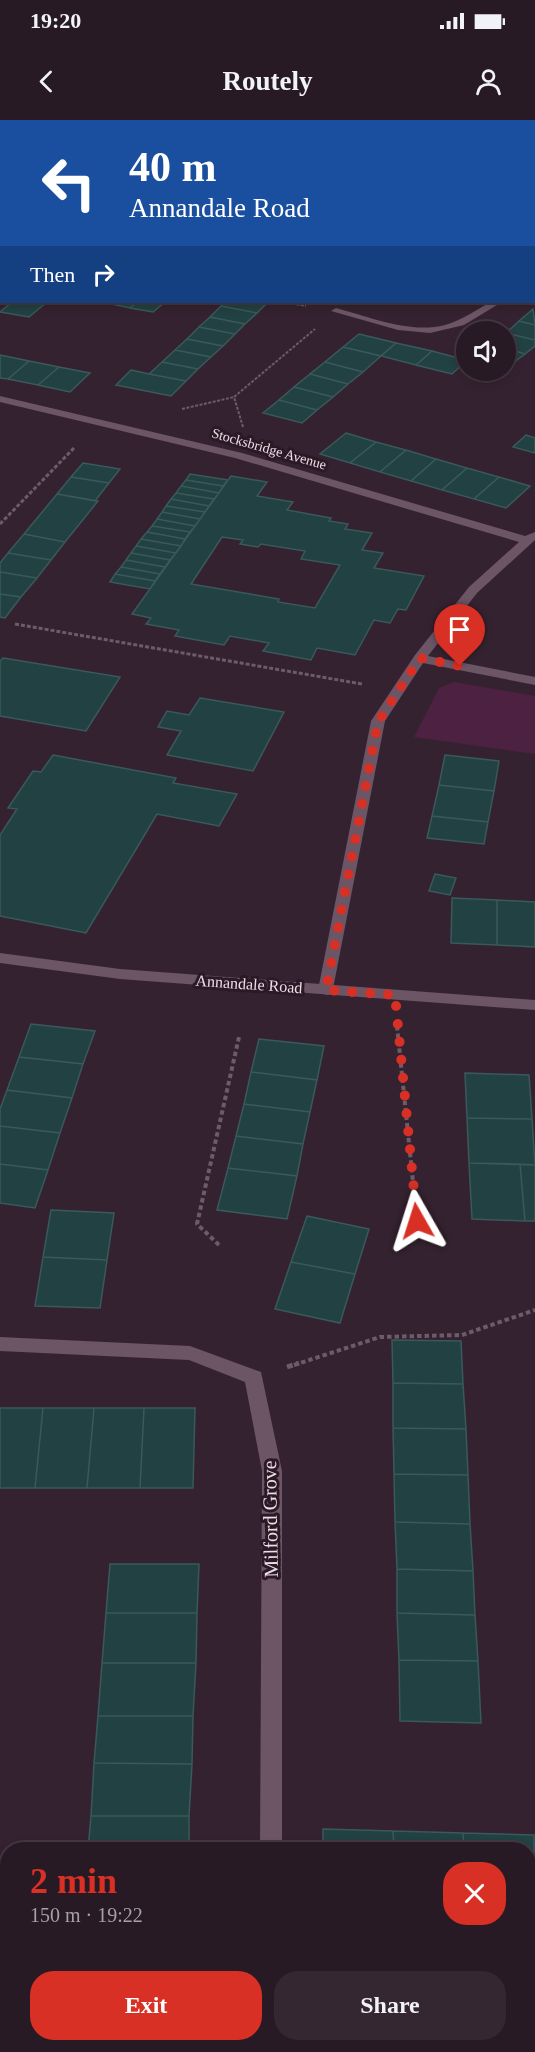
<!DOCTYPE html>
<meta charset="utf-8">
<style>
body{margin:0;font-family:Georgia,serif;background:#342731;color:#f1f3f6;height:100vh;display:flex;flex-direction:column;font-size:22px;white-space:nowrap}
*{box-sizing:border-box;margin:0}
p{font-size:20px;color:#a5a1a6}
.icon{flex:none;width:33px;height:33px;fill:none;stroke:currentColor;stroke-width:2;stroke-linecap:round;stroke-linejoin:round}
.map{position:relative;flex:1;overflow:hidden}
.panel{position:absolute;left:0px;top:1722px;width:536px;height:210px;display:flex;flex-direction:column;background:#281a24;border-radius:24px 24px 0 0;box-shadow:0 3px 9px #0003,0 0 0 2px #443841}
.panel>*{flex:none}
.banner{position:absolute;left:0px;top:0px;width:536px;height:183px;box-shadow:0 3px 9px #0003,0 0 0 2px #443841;background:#1a4fa0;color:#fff;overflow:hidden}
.controls{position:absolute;left:456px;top:201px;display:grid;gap:12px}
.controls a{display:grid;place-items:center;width:60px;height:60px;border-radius:50%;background:#281a24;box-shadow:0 3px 9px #0003,0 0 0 2px #443841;font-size:30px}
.pin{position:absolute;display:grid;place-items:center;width:51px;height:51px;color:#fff;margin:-62px -26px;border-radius:50% 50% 50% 0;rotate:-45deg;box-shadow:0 0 6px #0007}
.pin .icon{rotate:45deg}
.me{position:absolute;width:66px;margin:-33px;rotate:354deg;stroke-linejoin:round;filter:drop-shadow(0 0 4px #0008)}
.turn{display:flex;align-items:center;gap:21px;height:126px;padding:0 30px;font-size:27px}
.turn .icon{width:78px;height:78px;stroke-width:2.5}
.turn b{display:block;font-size:42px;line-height:51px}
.then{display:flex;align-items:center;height:57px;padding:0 30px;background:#0003;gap:12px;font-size:22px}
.round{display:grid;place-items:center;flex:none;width:63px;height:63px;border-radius:24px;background:#342731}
.head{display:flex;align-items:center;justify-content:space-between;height:102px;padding:0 30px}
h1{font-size:36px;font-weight:700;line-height:45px;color:#d93025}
.primary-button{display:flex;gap:12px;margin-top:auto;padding:12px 30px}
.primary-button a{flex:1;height:69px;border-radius:24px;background:#d93025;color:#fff;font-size:24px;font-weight:700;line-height:69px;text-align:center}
.primary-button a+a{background:#342731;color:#f1f3f6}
.status{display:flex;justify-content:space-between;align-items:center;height:42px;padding:0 30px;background:#281a24;direction:ltr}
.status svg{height:16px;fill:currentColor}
header{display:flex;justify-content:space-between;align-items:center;height:78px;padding:0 30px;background:#281a24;font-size:27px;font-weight:700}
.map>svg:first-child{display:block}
</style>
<div class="status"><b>19:20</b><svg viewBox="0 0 49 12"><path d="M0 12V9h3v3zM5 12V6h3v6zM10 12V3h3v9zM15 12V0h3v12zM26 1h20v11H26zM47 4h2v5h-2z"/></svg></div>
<header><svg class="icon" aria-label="back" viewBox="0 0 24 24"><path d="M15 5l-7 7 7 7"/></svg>Routely<svg class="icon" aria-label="person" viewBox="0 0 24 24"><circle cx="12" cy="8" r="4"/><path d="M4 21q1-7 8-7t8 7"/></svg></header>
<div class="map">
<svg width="535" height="1932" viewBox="0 0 535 1932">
<rect width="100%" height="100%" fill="#352230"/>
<path fill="#4d2142" d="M454,562L535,576V634L414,617L439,568Z"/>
<path fill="#224142" stroke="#3a595a" stroke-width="1.5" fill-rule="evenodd" d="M12,182H47L29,197L0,192Z
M109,182H137L130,188L107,183Z
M137,182H165L153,192L130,188Z
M226,182H268L257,193L221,186Z
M221,186L257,193L245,204L210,197Z
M533,189L535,205L519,201Z
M210,197L245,204L235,214L199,207Z
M519,201L535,205V220L506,213Z
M199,207L235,214L223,226L187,219Z
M506,213L535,220V226L525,234L506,228Z
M359,214L396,223L381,236L343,227Z
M187,219L223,226L211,237L175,230Z
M396,223L432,231L416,245L381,236Z
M343,227L381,236L363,252L325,242Z
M506,228L525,234L509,246L506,245Z
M175,230L211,237L198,249L162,242Z
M432,231L466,240V241L452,254L416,245Z
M0,235L29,241L8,259L0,258Z
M29,241L59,247L38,265L8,259Z
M162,242L198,249L186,261L149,254Z
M325,242L363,252L348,264L310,254Z
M59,247L90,253L70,272L38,265Z
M131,250L149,254L186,261L171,276L116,265Z
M310,254L348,264L333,277L294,267Z
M294,267L333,277L317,290L279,280Z
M279,280L317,290L302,303L263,293Z
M346,313L376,322L350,343L320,334Z
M526,315L535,318V333L513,327Z
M376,322L406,330L380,352L350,343Z
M406,330L436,339L411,361L380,352Z
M436,339L467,348L442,370L411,361Z
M83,343L120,349L109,363L71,357Z
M467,348L499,357L474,379L442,370Z
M190,354L228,360L223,366L186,360Z
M231,356L267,362L257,376L293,382L287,390L331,398L329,401L348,404L345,409L372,413L362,430L383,433L374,448L424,456L406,490L398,489L390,503L374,500L355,535L317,528L311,540L263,531L269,523L230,516L224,525L175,516L179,510L146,504L151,498L132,494ZM222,417L243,420L240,424L258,427L261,424L305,431L301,439L340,445L315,488L278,482L279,479L191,464Z
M71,357L109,363L95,381L57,374Z
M499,357L530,366L506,388L474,379Z
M186,360L223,366L219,373L181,366Z
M181,366L219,373L214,379L176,373Z
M176,373L214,379L209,386L171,379Z
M57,374L98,381L65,422L24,414Z
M171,379L209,386L205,392L166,386Z
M166,386L205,392L200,399L162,392Z
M162,392L200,399L195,406L157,399Z
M157,399L195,406L190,412L152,406Z
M152,406L190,412L185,419L147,412Z
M147,412L185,419L181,426L141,419Z
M24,414L65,422L51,440L8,433Z
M141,419L181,426L176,433L136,426Z
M136,426L176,433L170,440L131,433Z
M8,433L51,440L37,458L0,452V443Z
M131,433L170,440L165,447L126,440Z
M126,440L165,447L160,454L121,447Z
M121,447L160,454L155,461L115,454Z
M0,452L37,458L21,477L0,474Z
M115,454L155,461L150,469L110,462Z
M0,474L21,477L5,498L0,497Z
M3,538L120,557L86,611L0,596V541Z
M200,578L284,592L253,651L167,635L181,611L158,607L167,591L189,595Z
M53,635L176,658L173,663L237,674L219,706L157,694L86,813L0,796V715L17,689L8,688L33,651L41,652Z
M445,635L499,641L494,671L439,665Z
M439,665L494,671L488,702L432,696Z
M432,696L488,702L484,724L427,718Z
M435,754L456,758L450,775L429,771Z
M452,778L497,780V825L451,823Z
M497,780L535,782V827L497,825Z
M31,904L95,911L83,944L19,937Z
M259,919L324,926L317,960L251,952Z
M19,937L83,944L72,978L7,970Z
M251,952L317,960L310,992L244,984Z
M465,953L529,955L532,999L467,998Z
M7,970L72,978L60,1013L0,1006V989Z
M244,984L310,992L303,1024L236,1016Z
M467,998L532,999L535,1045L469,1043Z
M0,1006L60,1013L48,1050L0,1044Z
M236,1016L303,1024L297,1056L228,1048Z
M469,1043L520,1044L525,1101L472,1099Z
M0,1044L48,1050L35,1088L0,1083Z
M520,1044L535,1045V1101H525Z
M228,1048L297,1056L287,1099L217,1090Z
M51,1090L114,1093L107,1140L43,1137Z
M307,1096L369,1109L355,1154L291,1142Z
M43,1137L107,1140L100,1188L35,1186Z
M291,1142L355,1154L340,1203L275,1189Z
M392,1220L461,1221L463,1264L393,1263Z
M393,1263L463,1264L466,1309L393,1308Z
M0,1288H43L35,1368H0Z
M43,1288H94L87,1368H35Z
M94,1288H144L140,1368H87Z
M144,1288H195L193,1368H140Z
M393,1308L466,1309L468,1355L394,1354Z
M394,1354L468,1355L470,1404L395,1402Z
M395,1402L470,1404L473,1451L397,1449Z
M110,1444H199L197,1493H106Z
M397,1449L473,1451L475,1495L397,1493Z
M106,1493H197L196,1543H102Z
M397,1493L475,1495L478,1541L399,1540Z
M399,1540L478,1541L481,1603L400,1601Z
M102,1543H196L193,1596H98Z
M98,1596H193L192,1644L94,1643Z
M94,1643L192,1644L189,1696H91Z
M91,1696H189V1730H88Z
M323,1709L393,1711L394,1730H323Z
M393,1711L463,1713L464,1730H394Z
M463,1713L534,1715L535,1822H528V1730H464Z"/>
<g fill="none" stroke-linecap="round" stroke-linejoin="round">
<path stroke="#6c5b68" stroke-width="2" stroke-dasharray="3 1.5" stroke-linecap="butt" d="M225,0L234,2
M453,0L457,2
M283,182L306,186
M182,289L234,277
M243,307L234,277L315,209"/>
<path stroke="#6c5b68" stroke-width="3" stroke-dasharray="4 2" stroke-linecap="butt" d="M0,404L74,328
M15,504L362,564"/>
<path stroke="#6c5b68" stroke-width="4" stroke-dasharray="4.5 3" stroke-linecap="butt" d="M397,906L417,1101
M219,1125L197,1104L239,917
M294,1245L380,1217L462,1215L535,1190"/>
<path stroke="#6c5b68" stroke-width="5" stroke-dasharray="6 4" stroke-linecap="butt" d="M287,1247L299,1243"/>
<path fill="#6c5565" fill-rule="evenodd" d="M292,0H301L291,2Z
M522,0H531L521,2Z
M0,8L2,9V14H0Z
M534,113H535V119H534Z
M534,156H535L534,163Z
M491,182H502L464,205L430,213L398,210L331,191L336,188C370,197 410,214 445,205C462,200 476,190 491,182Z
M0,276L242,333L525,416L535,412V420L477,473L428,536L535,557V565L423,543L385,601L332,874L326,875L318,870L371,601L415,535L469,467L519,422L235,338L0,282Z
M0,1217L190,1226L261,1252L282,1351V1730H260L262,1351L245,1262L189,1240L0,1231Z
M0,1902H8V1924H12L0,1926Z
M528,1910L535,1911V1932H523L517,1924H528Z"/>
<path fill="#6c5565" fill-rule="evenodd" d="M0,833L120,849L535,880V890L120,859L0,843Z"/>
</g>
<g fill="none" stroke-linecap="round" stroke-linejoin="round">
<path stroke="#d93025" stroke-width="10" stroke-dasharray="0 18" d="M417,1101L395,875L326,870L378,602L420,538L460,546"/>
</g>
<g text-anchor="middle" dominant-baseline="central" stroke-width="6" stroke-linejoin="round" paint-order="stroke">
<g font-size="14" fill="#ebdee7" stroke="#2b1926">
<text transform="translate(269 329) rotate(16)">Stocksbridge Avenue</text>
</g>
<g font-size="16" fill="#ebdee7" stroke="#2b1926">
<text transform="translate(249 864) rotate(4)">Annandale Road</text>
</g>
<g font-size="20" fill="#ebdee7" stroke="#2b1926">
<text transform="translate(270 1399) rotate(-91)">Milford Grove</text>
</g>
</g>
</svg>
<div class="controls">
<a><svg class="icon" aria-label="sound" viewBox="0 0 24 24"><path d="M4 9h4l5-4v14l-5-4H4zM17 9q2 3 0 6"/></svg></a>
</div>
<div class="pin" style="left:460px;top:546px;background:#d93025"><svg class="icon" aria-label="arrive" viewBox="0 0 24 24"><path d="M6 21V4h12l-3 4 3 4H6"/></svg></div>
<svg class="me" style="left:417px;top:1101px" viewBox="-20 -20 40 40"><path d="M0-17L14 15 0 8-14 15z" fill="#d93025" stroke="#fff" stroke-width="4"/></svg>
<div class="banner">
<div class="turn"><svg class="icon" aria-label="left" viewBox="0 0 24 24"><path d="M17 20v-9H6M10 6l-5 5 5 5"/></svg><div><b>40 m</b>Annandale Road</div></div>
<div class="then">Then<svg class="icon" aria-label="right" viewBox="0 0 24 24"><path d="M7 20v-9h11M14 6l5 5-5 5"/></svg></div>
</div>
<section class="panel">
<div class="head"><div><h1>2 min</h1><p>150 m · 19:22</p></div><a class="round" style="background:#d93025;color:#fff"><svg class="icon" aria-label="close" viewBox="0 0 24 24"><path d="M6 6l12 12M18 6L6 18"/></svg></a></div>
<div class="primary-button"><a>Exit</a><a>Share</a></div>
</section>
</div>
